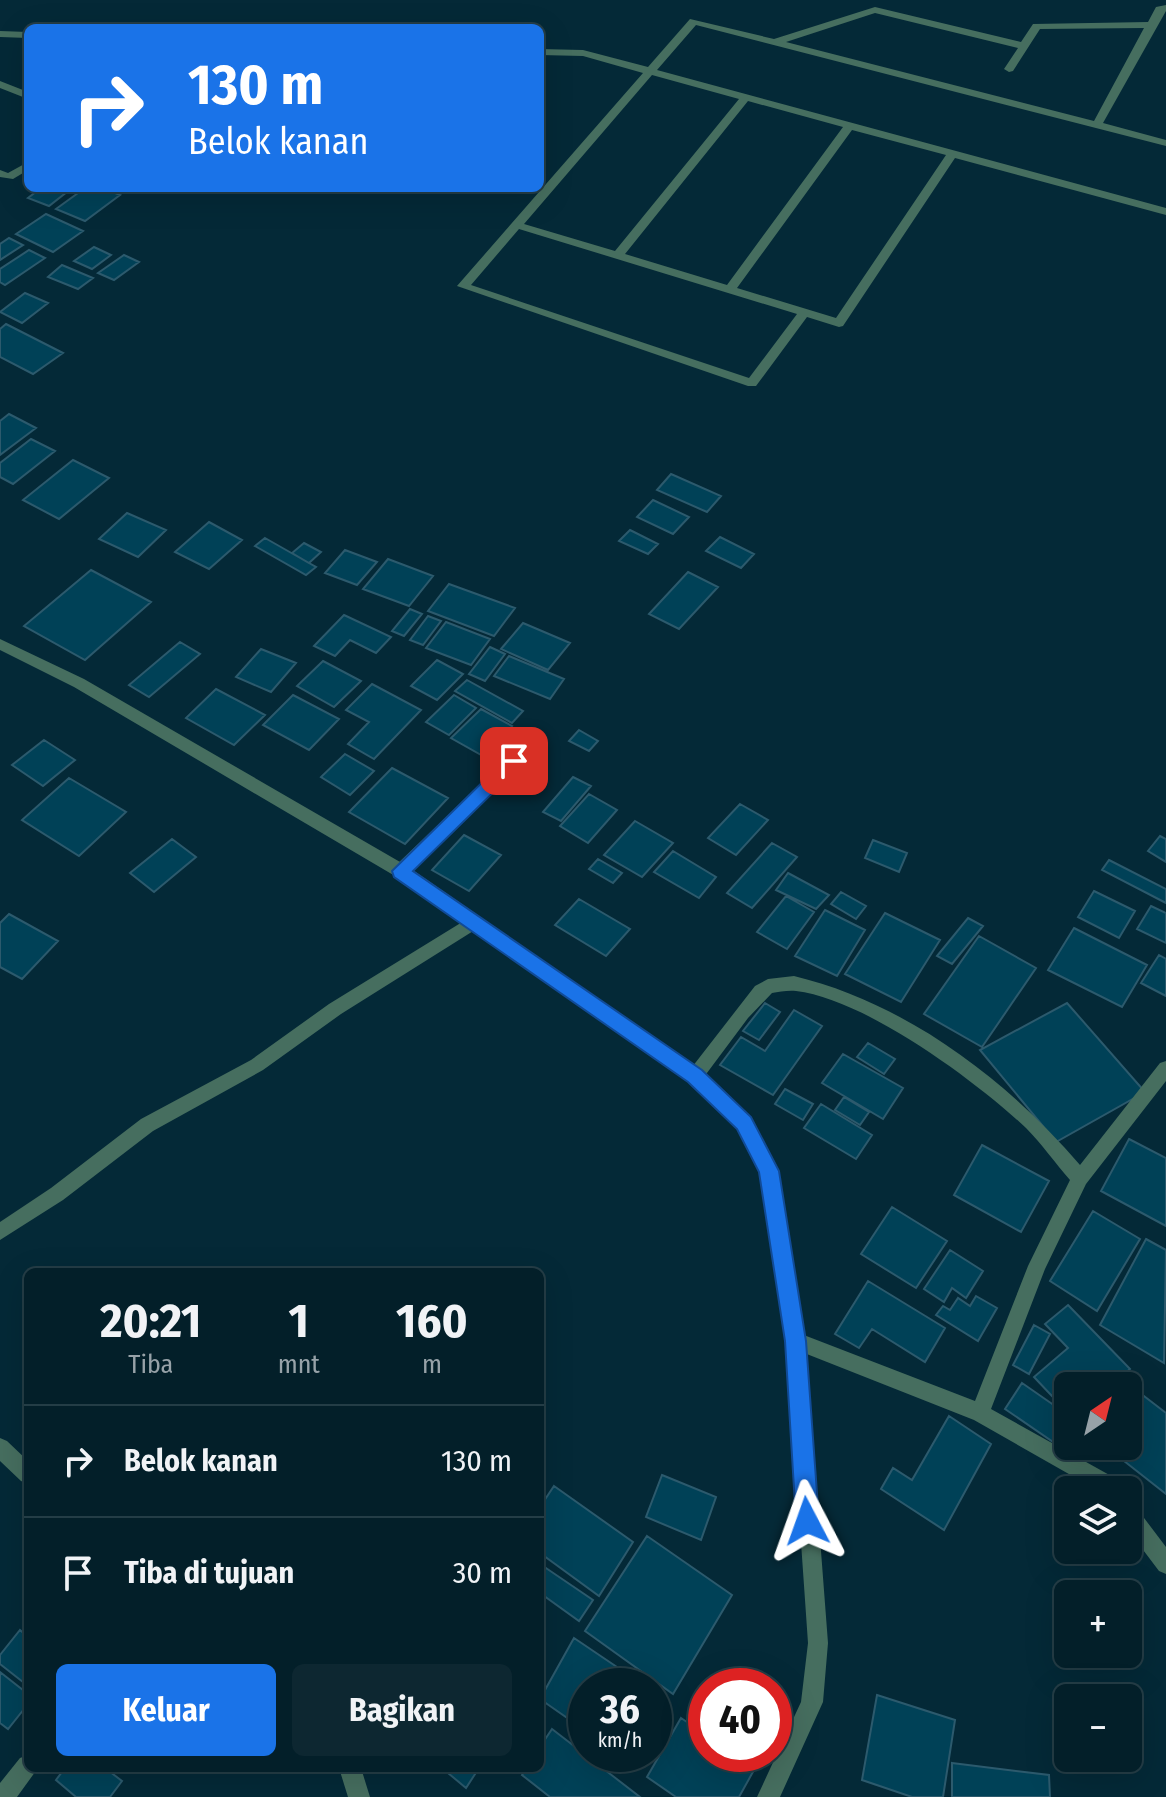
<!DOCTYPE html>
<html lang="id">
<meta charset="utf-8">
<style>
body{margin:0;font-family:"Fira Sans Condensed",sans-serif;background:#0d2731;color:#f1f3f6;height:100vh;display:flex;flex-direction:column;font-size:30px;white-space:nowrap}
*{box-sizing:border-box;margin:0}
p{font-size:26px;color:#97a2a8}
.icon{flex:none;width:44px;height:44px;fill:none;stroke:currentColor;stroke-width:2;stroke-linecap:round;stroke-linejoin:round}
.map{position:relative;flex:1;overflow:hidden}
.panel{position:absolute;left:24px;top:1268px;width:520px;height:504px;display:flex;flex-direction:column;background:#031f29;border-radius:12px;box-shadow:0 8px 32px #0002,0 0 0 2px #243d46}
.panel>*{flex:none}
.banner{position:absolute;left:24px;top:24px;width:520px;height:168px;border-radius:12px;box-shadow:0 8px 32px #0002,0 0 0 2px #243d46;background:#1a73e8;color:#fff;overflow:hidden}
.needle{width:52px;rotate:35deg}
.fabs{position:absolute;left:1054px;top:1372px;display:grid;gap:16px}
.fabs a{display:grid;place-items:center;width:88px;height:88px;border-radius:12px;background:#031f29;box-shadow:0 8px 32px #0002,0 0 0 2px #243d46;font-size:40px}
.speed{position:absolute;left:568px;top:1668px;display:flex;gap:16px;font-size:40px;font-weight:700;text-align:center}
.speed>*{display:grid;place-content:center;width:104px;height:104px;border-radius:50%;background:#031f29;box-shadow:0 8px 32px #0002,0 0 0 2px #243d46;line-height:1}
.speed small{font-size:20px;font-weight:400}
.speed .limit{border:12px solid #d22;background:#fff;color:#111}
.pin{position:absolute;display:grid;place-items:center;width:68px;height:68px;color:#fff;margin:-34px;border-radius:16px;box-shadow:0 4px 12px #0006}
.me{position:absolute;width:88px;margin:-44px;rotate:356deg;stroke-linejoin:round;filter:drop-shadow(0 0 6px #0008)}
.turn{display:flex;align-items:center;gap:28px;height:168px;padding:0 32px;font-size:36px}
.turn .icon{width:104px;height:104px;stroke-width:2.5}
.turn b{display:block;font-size:56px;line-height:68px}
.eta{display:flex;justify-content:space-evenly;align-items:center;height:136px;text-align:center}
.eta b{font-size:48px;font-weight:700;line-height:56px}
.cta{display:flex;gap:16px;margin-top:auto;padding:16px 32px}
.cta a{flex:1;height:92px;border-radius:12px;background:#1a73e8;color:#fff;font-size:32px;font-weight:700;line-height:92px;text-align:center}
.cta a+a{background:#0d2731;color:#f1f3f6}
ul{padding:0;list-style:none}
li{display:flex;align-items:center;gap:24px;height:112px;padding:0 32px;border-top:2px solid #243d46}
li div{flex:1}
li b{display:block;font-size:30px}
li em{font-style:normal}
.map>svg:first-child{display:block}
</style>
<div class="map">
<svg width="1166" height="1797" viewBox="0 0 1166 1797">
<rect width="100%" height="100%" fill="#042937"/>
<path fill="#004157" stroke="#2c5a6d" stroke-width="2" d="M41,188H72L49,206L28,198Z
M85,188H103L120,195L85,221L56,209Z
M46,214L83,231L53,252L16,234Z
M9,238L23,245L0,260V244Z
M94,247L111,255L92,269L74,261Z
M29,250L45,258L5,285L0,282V269Z
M124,255L139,262L114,280L98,273Z
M62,265L93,278L78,289L48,277Z
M25,293L48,303L22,323L0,312Z
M6,324L63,353L33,374L0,357V329Z
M9,414L36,428L0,455V421Z
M31,439L55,451L13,484L0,477V463Z
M73,460L109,478L59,519L23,500Z
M671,474L721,496L707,512L657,490Z
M653,500L689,517L673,534L637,517Z
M127,513L166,530L138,557L99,539Z
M209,522L242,540L209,569L175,552Z
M630,530L658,544L648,554L619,541Z
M720,537L754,554L741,568L706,551Z
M265,538L309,563L316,567L306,575L255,546Z
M304,543L321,552L309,563L292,553Z
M345,550L377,562L357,585L325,573Z
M388,559L433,576L409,606L363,589Z
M91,570L151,602L85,660L24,626Z
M688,572L718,587L679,629L649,614Z
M449,584L515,608L494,636L428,611Z
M410,609L422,614L404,636L392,631Z
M344,615L391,637L376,653L350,640L335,656L314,646Z
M428,616L441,621L423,645L410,640Z
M446,622L490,639L471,665L426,648Z
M523,623L570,643L548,670L501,649Z
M180,642L200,654L149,697L129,685Z
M490,647L505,654L485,681L469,674Z
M261,649L296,663L271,692L236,677Z
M509,656L564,679L550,699L494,676Z
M437,660L463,674L437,700L411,686Z
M323,661L361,681L334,707L297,686Z
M467,680L523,711L512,723L455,691Z
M372,684L421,710L374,759L348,744L369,722L346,710Z
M216,689L265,715L234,745L186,718Z
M293,695L339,719L309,750L263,725Z
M454,695L476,708L449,735L426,722Z
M481,709L512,726L483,756L451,738Z
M579,730L598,741L589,751L569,741Z
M44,740L75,760L43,786L12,765Z
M345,754L374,771L350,795L321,777Z
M392,768L448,798L405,844L349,812Z
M573,777L591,786L561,821L543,812Z
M69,778L126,812L79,856L22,820Z
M589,794L617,810L588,843L560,826Z
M740,804L768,820L736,855L708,838Z
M635,821L673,843L642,877L604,855Z
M464,835L501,855L469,891L432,870Z
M1160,836L1166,839V862L1148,851Z
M172,839L196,857L154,892L130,873Z
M873,840L907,853L899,872L865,858Z
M772,843L797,857L752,908L727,893Z
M673,851L716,877L699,898L654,872Z
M598,859L622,873L613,883L589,869Z
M1109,860L1166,889V903L1102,870Z
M788,873L829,895L816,909L776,890Z
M1094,891L1135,911L1119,938L1078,917Z
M841,892L866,906L856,919L831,904Z
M786,896L814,912L787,949L757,932Z
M579,899L630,929L606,956L555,925Z
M1151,906L1166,913V943L1137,929Z
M825,910L865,930L837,976L795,956Z
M885,913L940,940L901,1002L845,974Z
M9,914L58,941L22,979L0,967V923Z
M968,918L983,926L952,964L937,956Z
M1074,928L1147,965L1122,1007L1048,970Z
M979,936L1036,968L982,1047L924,1014Z
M1159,955L1166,959V996L1141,983Z
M765,1003L780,1012L759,1040L743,1031Z
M1067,1003L1145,1092L1056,1142L980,1050Z
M794,1010L822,1026L773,1095L720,1065L741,1037L765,1051Z
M868,1043L895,1059L884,1074L857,1057Z
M843,1054L903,1088L883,1119L822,1083Z
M785,1089L813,1104L803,1120L775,1104Z
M844,1097L869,1112L860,1125L835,1110Z
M821,1104L872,1135L856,1159L804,1128Z
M1129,1139L1166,1158V1226L1101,1191Z
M982,1145L1049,1181L1021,1232L954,1195Z
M892,1207L947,1241L916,1288L861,1254Z
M1093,1211L1140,1239L1097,1311L1050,1281Z
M1146,1239L1166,1250L1164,1363L1100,1325Z
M950,1250L983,1271L966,1298L952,1288L944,1302L924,1289Z
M868,1281L945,1328L925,1362L872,1329L859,1348L835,1334Z
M976,1296L997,1308L978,1341L936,1315L943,1306L950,1310L958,1298L970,1306Z
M1068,1305L1130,1369L1111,1386H1068V1413L1034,1377L1068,1348L1045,1324Z
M1034,1325L1050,1334L1029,1374L1013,1365Z
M1022,1383L1068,1415V1432L1059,1446L1005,1409Z
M1127,1383L1166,1413V1494L1105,1446H1128Z
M949,1416L991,1444L944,1530L881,1489L893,1468L912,1480Z
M662,1475L716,1497L701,1540L646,1517Z
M554,1486L633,1542L599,1596L540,1553V1507Z
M647,1536L732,1595L673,1694L585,1631Z
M540,1564L593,1600L579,1621L540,1593Z
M20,1630L28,1637V1686L0,1664V1655Z
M574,1638L645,1686H586V1731L540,1699Z
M0,1672L28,1694V1704L8,1729L0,1723Z
M654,1692L670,1703L654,1732Z
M877,1695L955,1720L943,1797H912L862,1780Z
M681,1718L706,1735V1754H732L754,1770L739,1797H676L647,1777Z
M552,1729L640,1797H550L522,1775L527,1768H540V1747Z
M952,1763L1049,1775L1050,1797H952Z
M65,1768H105L122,1781L110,1797H76L56,1780Z
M442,1768H479L466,1788Z"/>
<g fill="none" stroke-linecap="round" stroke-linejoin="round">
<path fill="#466e5f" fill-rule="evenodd" d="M1166,5V11L1103,123L1166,140V146L696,25L657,70L1166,208V215L955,158L843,326L839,327L807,317L756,386H748L457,286L643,73L583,56L540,55V49L583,50L648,67L690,19L774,39L875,7L1021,42L1033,24L1148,22L1156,7ZM875,13L1018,48L1004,69L1009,72L1013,71L1040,29L1144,28L1094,121L786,42ZM652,75L739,99L615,251L524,224ZM748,101L843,127L727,285L625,254ZM852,130L946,155L836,318L737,288ZM519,229L797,314L749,378L471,285Z
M0,31L28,32V38L0,37Z
M0,81L28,92V99L0,88Z
M28,162V170L13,179L0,177V170L8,173Z
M514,755L522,761L519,765L407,876H395L393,871L395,866L509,757Z
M472,916L478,918L480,923L478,928L341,1014L263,1070L153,1131L63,1200L0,1240V1222L51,1188L141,1119L251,1060L329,1004Z
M794,976C906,1003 1006,1079 1080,1165L1160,1063L1166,1061V1081L1086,1184L1045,1269L991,1409L1113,1477L1120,1490H1097L974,1420L789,1347L787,1341L789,1335L796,1332L975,1401L1028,1266L1070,1180C1055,1163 1042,1144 1026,1128C976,1081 865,999 796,991C788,990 779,992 772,993L748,1018L701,1081L695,1084L689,1081L686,1076L689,1071L755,986L768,979Z
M0,1438L7,1441L28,1461V1484L21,1481L0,1461Z
M1128,1503L1135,1506L1166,1547V1574L1159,1571L1128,1530Z
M28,1755V1768H38L17,1797H0V1783L20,1758Z
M339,1768H361L370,1797H348Z"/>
<path fill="#466e5f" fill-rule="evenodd" d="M0,639L84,679L407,866L701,1071L750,1117L778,1171L805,1341L828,1643L823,1702L780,1797H757L801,1702L808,1643L787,1341L760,1172L738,1129L689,1081L395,876L74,687L0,650Z"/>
</g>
<path fill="#1a73e8" stroke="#114b97" stroke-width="2" d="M514,755L523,761L520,766L413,871L702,1070L751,1117L779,1171L806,1341L819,1521L815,1529L807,1532L799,1529L796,1521L785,1341L759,1172L737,1129L688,1082L394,877L392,871L508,757Z"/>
</svg>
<div class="fabs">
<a><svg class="needle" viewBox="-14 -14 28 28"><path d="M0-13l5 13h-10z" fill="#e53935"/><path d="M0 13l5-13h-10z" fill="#97a2a8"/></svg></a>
<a><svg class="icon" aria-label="layers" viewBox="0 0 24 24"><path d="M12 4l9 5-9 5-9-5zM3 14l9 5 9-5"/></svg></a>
<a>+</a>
<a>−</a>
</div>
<div class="speed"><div>36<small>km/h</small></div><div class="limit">40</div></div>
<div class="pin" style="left:514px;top:761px;background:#d93025"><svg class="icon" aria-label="arrive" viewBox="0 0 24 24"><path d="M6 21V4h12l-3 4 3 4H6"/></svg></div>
<svg class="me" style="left:807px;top:1521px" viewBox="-20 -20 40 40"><path d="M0-17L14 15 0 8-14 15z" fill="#1a73e8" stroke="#fff" stroke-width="4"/></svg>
<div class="banner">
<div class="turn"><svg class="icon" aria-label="right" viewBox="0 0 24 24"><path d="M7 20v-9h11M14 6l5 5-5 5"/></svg><div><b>130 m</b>Belok kanan</div></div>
</div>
<section class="panel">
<div class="eta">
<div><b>20:21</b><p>Tiba</p></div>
<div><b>1</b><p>mnt</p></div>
<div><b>160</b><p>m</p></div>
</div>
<ul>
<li><svg class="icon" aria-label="right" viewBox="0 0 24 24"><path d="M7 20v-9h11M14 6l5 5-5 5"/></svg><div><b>Belok kanan</b></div><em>130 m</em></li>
<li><svg class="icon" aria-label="arrive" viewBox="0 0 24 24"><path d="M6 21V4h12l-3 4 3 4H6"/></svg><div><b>Tiba di tujuan</b></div><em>30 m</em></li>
</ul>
<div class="cta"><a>Keluar</a><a>Bagikan</a></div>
</section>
</div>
